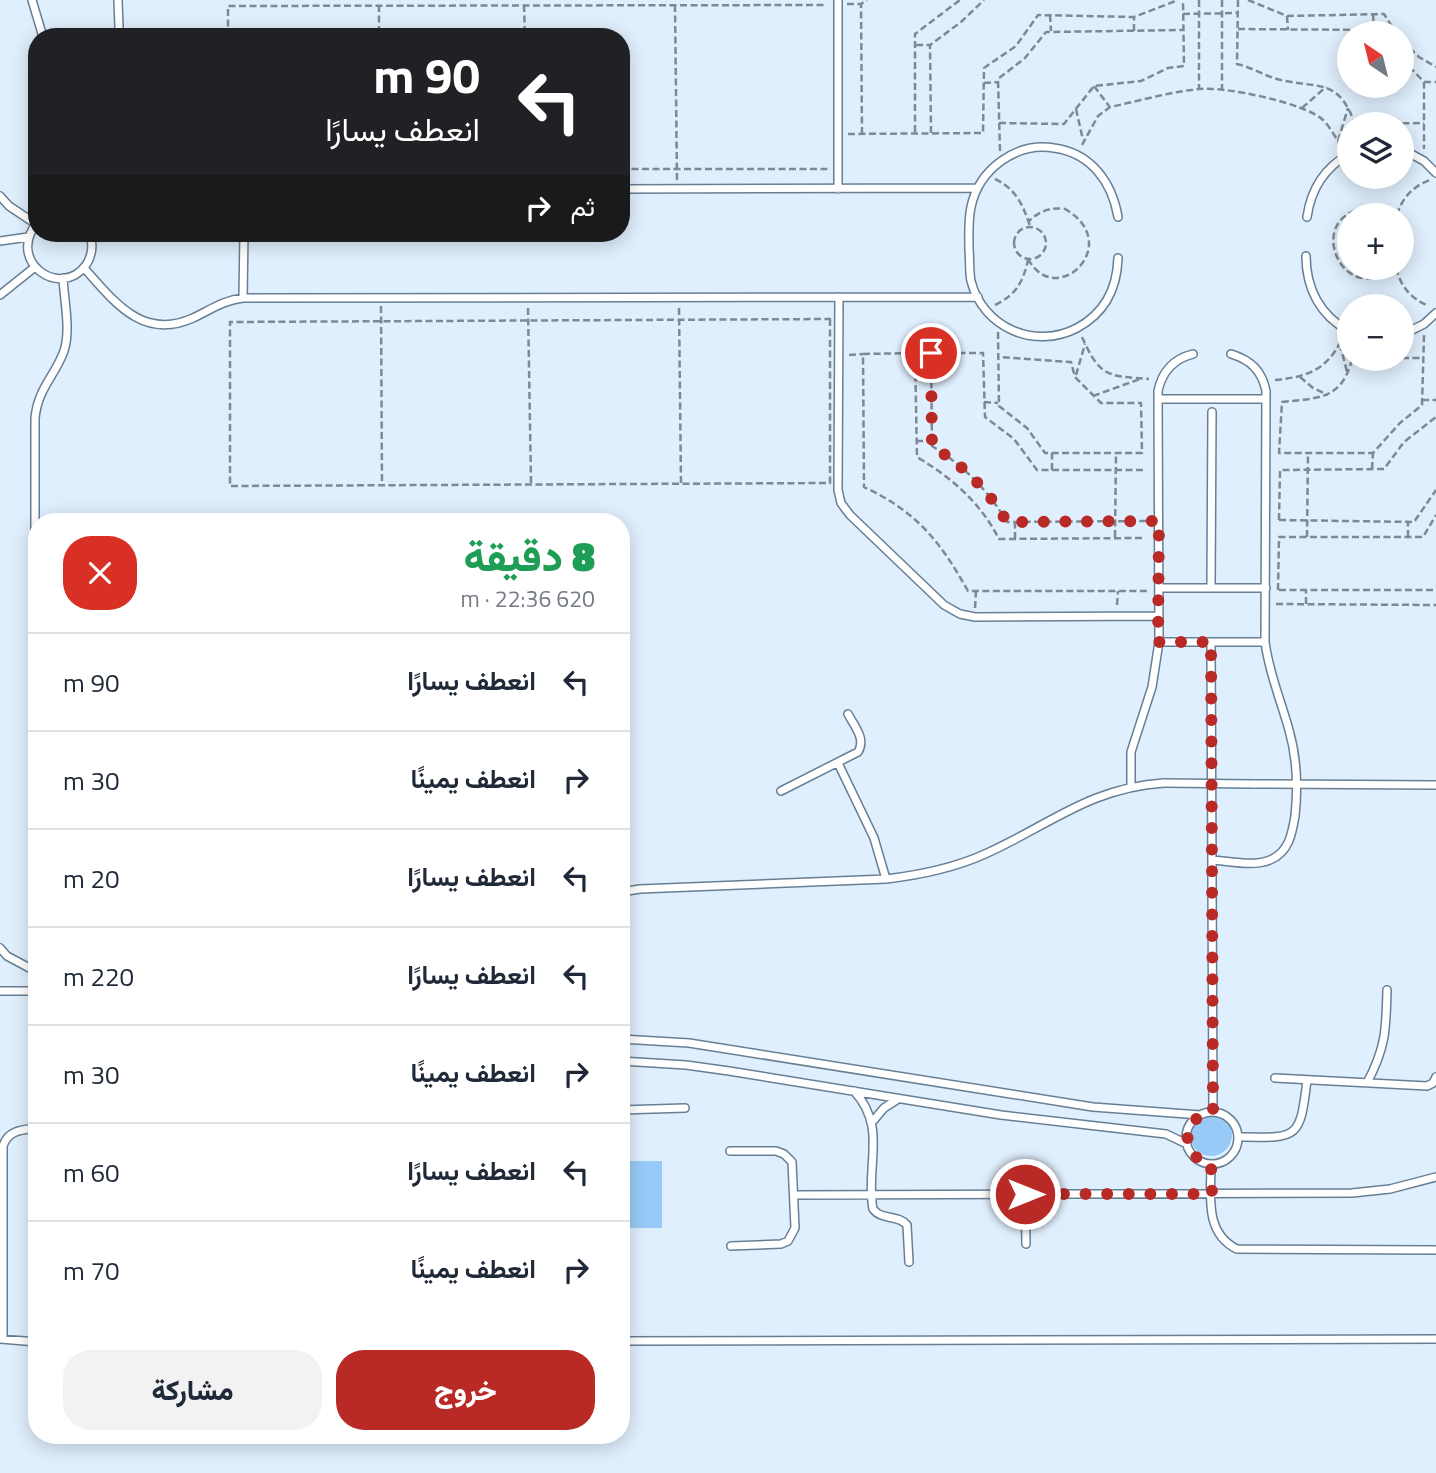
<!DOCTYPE html>
<html lang="ar">
<meta charset="utf-8">
<style>
body{margin:0;font-family:"Titillium Web",Vazirmatn,sans-serif;background:#f2f2f3;color:#1f2937;direction:rtl;height:100vh;display:flex;flex-direction:column;font-size:26px;white-space:nowrap}
*{box-sizing:border-box;margin:0}
p{font-size:23px;color:#747a83}
.icon{flex:none;width:38px;height:38px;fill:none;stroke:currentColor;stroke-width:2;stroke-linecap:round;stroke-linejoin:round}
.map{position:relative;flex:1;overflow:hidden;direction:ltr}
.panel{position:absolute;left:28px;top:513px;width:602px;height:931px;display:flex;flex-direction:column;background:#fff;border-radius:28px;box-shadow:0 4px 18px #0003;direction:rtl}
.panel>*{flex:none}
.guide{position:absolute;left:28px;top:28px;width:602px;height:214px;border-radius:28px;box-shadow:0 4px 18px #0003;direction:rtl;background:#202124;color:#fff;overflow:hidden}
.needle{width:46px;rotate:325deg}
.tools{position:absolute;left:1337px;top:21px;display:grid;gap:14px}
.tools a{display:grid;place-items:center;width:77px;height:77px;border-radius:50%;background:#fff;box-shadow:0 4px 18px #0003;font-size:35px}
.pin{position:absolute;display:grid;place-items:center;width:60px;height:60px;color:#fff;margin:-30px;border:4px solid #fff;border-radius:50%;box-shadow:0 2px 7px #0007}
.me{position:absolute;width:77px;margin:-38px;rotate:90deg;stroke-linejoin:round;filter:drop-shadow(0 0 5px #0008)}
.turn{display:flex;align-items:center;gap:24px;height:147px;padding:0 35px;font-size:32px}
.turn .icon{width:91px;height:91px;stroke-width:2.5}
.turn b{display:block;font-size:49px;line-height:60px}
.then{display:flex;align-items:center;height:66px;padding:0 35px;background:#0003;gap:14px;font-size:26px}
.round{display:grid;place-items:center;flex:none;width:74px;height:74px;border-radius:28px;background:#f2f2f3}
.head{display:flex;align-items:center;justify-content:space-between;height:119px;padding:0 35px}
h1{font-size:42px;font-weight:800;line-height:52px;color:#1e9e55}
.button{display:flex;gap:14px;margin-top:auto;padding:14px 35px}
.button a{flex:1;height:80px;border-radius:28px;background:#b92a26;color:#fff;font-size:28px;font-weight:800;line-height:80px;text-align:center}
.button a+a{background:#f2f2f3;color:#1f2937}
ul{padding:0;list-style:none}
li{display:flex;align-items:center;gap:21px;height:98px;padding:0 35px;border-top:2px solid #e0e1e3}
li div{flex:1}
li b{display:block;font-size:26px}
li em{font-style:normal}
.map>svg:first-child{display:block}
</style>
<div class="map">
<svg width="1436" height="1473" viewBox="0 0 1436 1473">
<rect width="100%" height="100%" fill="#e0effd"/>
<path fill="#98caf7" d="M1190 1135a21 21 0 1 1 42 0a21 21 0 1 1-42 0Z
M621,1161H662V1228H621Z"/>
<g fill="none" stroke-linecap="round" stroke-linejoin="round">
<defs>
<path id="service" d="M32,0L43,37
M838,0V189
M117,37L119,27L118,0
M1402,149L1424,161L1436,173
M621,189L977,188
M0,196L9,206L36,224
M1307,217C1311,189 1324,168 1349,154
M37,223C6,261 60,300 86,265C93,255 93,244 90,233
M0,241L28,237
M1306,256C1306,288 1320,316 1349,331
M1118,258C1117,289 1105,313 1077,328C1035,350 983,328 971,281C969,271 970,260 969,249C969,235 968,221 971,207C979,169 1016,142 1054,148C1091,153 1112,182 1118,217
M84,268C114,301 142,341 193,318C210,310 224,300 243,298L978,297
M0,295L35,267
M839,297L838,490L841,503L850,515L944,605L960,614L975,617L1159,616
M243,298L244,233
M1402,335L1424,324L1436,313
M1158,399H1266
M1159,588H1266
M1211,588L1212,412
M1159,642H1265
M1211,642L1213,1112
M838,763L874,838L886,879
M1254,784L1436,785
M1131,787V752L1152,687L1159,642L1158,391C1162,372 1173,359 1193,354
M781,791L858,752C866,739 855,727 848,714
M1212,860C1230,861 1253,867 1270,860C1289,852 1292,834 1295,816C1298,788 1297,758 1289,730C1281,701 1269,673 1265,642L1266,391C1262,371 1251,360 1231,354
M37,869L35,855V418C38,388 55,376 64,351C71,330 64,300 63,278
M621,892L640,889L886,879C920,875 954,868 985,854C1050,825 1089,788 1164,783
M0,948L7,956L37,972
M37,976L33,991L37,1008
M0,991H33
M621,1039L689,1043L1093,1107L1200,1115
M621,1061L686,1065L729,1071L1001,1115L1166,1134L1187,1144
M1275,1078L1427,1086L1433,1083L1436,1077
M1367,1083C1386,1047 1386,1030 1387,990
M854,1091C888,1127 865,1167 873,1209C882,1221 898,1214 907,1225L909,1262
M621,1110L685,1108
M1186 1138a26 26 0 1 1 52 0a26 26 0 1 1-52 0Z
M873,1121L884,1108L898,1099
M1238,1137C1298,1138 1300,1140 1307,1080
M730,1151H776L784,1154L792,1162L795,1228L788,1241L781,1244L731,1246
M1211,1164C1211,1195 1204,1233 1237,1249L1436,1250
M1025,1194L1026,1244
M795,1195L1352,1193L1390,1189L1436,1177
M0,1339L37,1342
M3,1339V1146C8,1130 22,1130 37,1128
M621,1341L1436,1339"/>
</defs>
<use href="#service" stroke="#677f94" stroke-width="10"/>
<path stroke="#7d8994" stroke-width="2.5" stroke-dasharray="7 3.5" stroke-linecap="butt" d="M1199,0V88
M1222,0V89
M1238,0L1237,64C1254,68 1268,78 1285,81C1322,88 1339,80 1355,124L1424,123
M1248,0L1287,16L1384,14L1396,33
M847,4H861
M379,5V37
M524,5L525,37
M675,5L677,180
M1183,14L1238,13
M1373,14L1374,30
M1050,15L1051,31
M1287,16L1288,30
M1238,29L1374,30L1378,33
M1134,31V17
M228,37V6L827,5
M1402,41L1419,57L1436,67
M916,45H930
M1402,59L1424,82V149
M1424,82H1436
M984,83L998,82
M1094,86L1109,106
M1302,108L1326,87
M1076,109L1083,140
M999,123L1064,124L1094,86L1141,81L1168,68L1184,66L1183,0
M915,132V34L960,0
M931,133L930,45L961,22L984,0
M848,134L983,133L984,68L1016,46L1038,15L1134,17L1178,0
M862,134L861,4L867,0
M1338,141L1348,108
M1082,145L1098,116L1110,107C1139,101 1169,92 1199,89C1224,86 1305,103 1323,120C1330,127 1336,138 1341,146
M1000,151L998,79L1025,58L1046,32L1183,30
M621,169H829
M995,179C1016,189 1023,205 1030,226
M1385,215C1376,209 1365,206 1354,211C1308,229 1347,306 1391,268
M1397,215C1402,198 1413,186 1430,180
M1014 243a16 16 0 1 1 32 0a16 16 0 1 1-32 0Z
M1402,230L1409,241L1407,251L1402,256
M1028,259C1057,311 1125,243 1065,209C1050,207 1039,211 1028,222
M1396,268C1401,287 1411,299 1429,306
M995,305C1016,295 1023,282 1028,260
M381,306L382,485
M528,308L531,483
M679,308L681,483
M830,319V483L230,486V322Z
M998,332L999,406L1027,428L1045,453H1142L1141,403H1101L1075,377L1071,362L998,357
M1082,337C1100,377 1107,376 1149,379
M1340,344L1347,372
M915,353H931
M849,355L863,354
M1402,358H1423
M1352,359C1342,400 1318,398 1282,402L1279,453H1373L1400,423L1422,405L1424,335
M1076,375L1085,344
M1300,377L1313,388L1328,395
M1275,380C1307,377 1327,370 1342,339
M1093,396L1140,379
M1422,400H1436
M984,402L998,403
M916,441H931
M1372,469L1373,453
M1052,470V453
M1143,470H1037L1014,439L985,417L983,353H931L932,446C964,466 988,490 1007,522L1148,521
M1279,520L1280,470L1384,469L1404,442L1436,417
M1279,520L1414,522L1436,490
M1115,537L1116,453
M1307,537L1308,453
M1408,537V522
M1142,538L999,539C980,502 952,478 917,457L915,353L863,354L864,487C917,512 940,541 968,591H1149
M1015,539V522
M1278,590L1279,537H1423L1436,515
M1279,590H1436
M1276,604L1436,605
M1306,604V590
M1117,605L1118,591
M975,608L976,591"/>
<use href="#service" stroke="#fff" stroke-width="7"/>
<defs>
<path id="service-bridge" d="M1164,783L1254,784"/>
</defs>
<use href="#service-bridge" stroke="#677f94" stroke-width="10" stroke-linecap="butt"/>
<use href="#service-bridge" stroke="#fff" stroke-width="7"/>
</g>
<g fill="none" stroke-linecap="round" stroke-linejoin="round">
<path stroke="#b92a26" stroke-width="12" stroke-dasharray="0 21.6" d="M931,353L932,446C964,466 988,490 1007,522L1159,521L1158,642H1211L1213,1112C1180,1116 1179,1158 1211,1164L1212,1194H1025"/>
</g>
</svg>
<div class="tools">
<a><svg class="needle" viewBox="-14 -14 28 28"><path d="M0-13l5 13h-10z" fill="#e53935"/><path d="M0 13l5-13h-10z" fill="#747a83"/></svg></a>
<a><svg class="icon" aria-label="layers" viewBox="0 0 24 24"><path d="M12 4l9 5-9 5-9-5zM3 14l9 5 9-5"/></svg></a>
<a>+</a>
<a>−</a>
</div>
<div class="pin" style="left:931px;top:353px;background:#d93025"><svg class="icon" aria-label="arrive" viewBox="0 0 24 24"><path d="M6 21V4h12l-3 4 3 4H6"/></svg></div>
<svg class="me" style="left:1025px;top:1194px" viewBox="-20 -20 40 40"><circle r="17" fill="#b92a26" stroke="#fff" stroke-width="3"/><path d="M0-11L8 9 0 5-8 9z" fill="#fff"/></svg>
<div class="guide">
<div class="turn"><svg class="icon" aria-label="left" viewBox="0 0 24 24"><path d="M17 20v-9H6M10 6l-5 5 5 5"/></svg><div><b>90 m</b>انعطف يسارًا</div></div>
<div class="then">ثم<svg class="icon" aria-label="right" viewBox="0 0 24 24"><path d="M7 20v-9h11M14 6l5 5-5 5"/></svg></div>
</div>
<section class="panel">
<div class="head"><div><h1>8 دقيقة</h1><p>620 m · 22:36</p></div><a class="round" style="background:#d93025;color:#fff"><svg class="icon" aria-label="close" viewBox="0 0 24 24"><path d="M6 6l12 12M18 6L6 18"/></svg></a></div>
<ul>
<li><svg class="icon" aria-label="left" viewBox="0 0 24 24"><path d="M17 20v-9H6M10 6l-5 5 5 5"/></svg><div><b>انعطف يسارًا</b></div><em>90 m</em></li>
<li><svg class="icon" aria-label="right" viewBox="0 0 24 24"><path d="M7 20v-9h11M14 6l5 5-5 5"/></svg><div><b>انعطف يمينًا</b></div><em>30 m</em></li>
<li><svg class="icon" aria-label="left" viewBox="0 0 24 24"><path d="M17 20v-9H6M10 6l-5 5 5 5"/></svg><div><b>انعطف يسارًا</b></div><em>20 m</em></li>
<li><svg class="icon" aria-label="left" viewBox="0 0 24 24"><path d="M17 20v-9H6M10 6l-5 5 5 5"/></svg><div><b>انعطف يسارًا</b></div><em>220 m</em></li>
<li><svg class="icon" aria-label="right" viewBox="0 0 24 24"><path d="M7 20v-9h11M14 6l5 5-5 5"/></svg><div><b>انعطف يمينًا</b></div><em>30 m</em></li>
<li><svg class="icon" aria-label="left" viewBox="0 0 24 24"><path d="M17 20v-9H6M10 6l-5 5 5 5"/></svg><div><b>انعطف يسارًا</b></div><em>60 m</em></li>
<li><svg class="icon" aria-label="right" viewBox="0 0 24 24"><path d="M7 20v-9h11M14 6l5 5-5 5"/></svg><div><b>انعطف يمينًا</b></div><em>70 m</em></li>
</ul>
<div class="button"><a>خروج</a><a>مشاركة</a></div>
</section>
</div>
